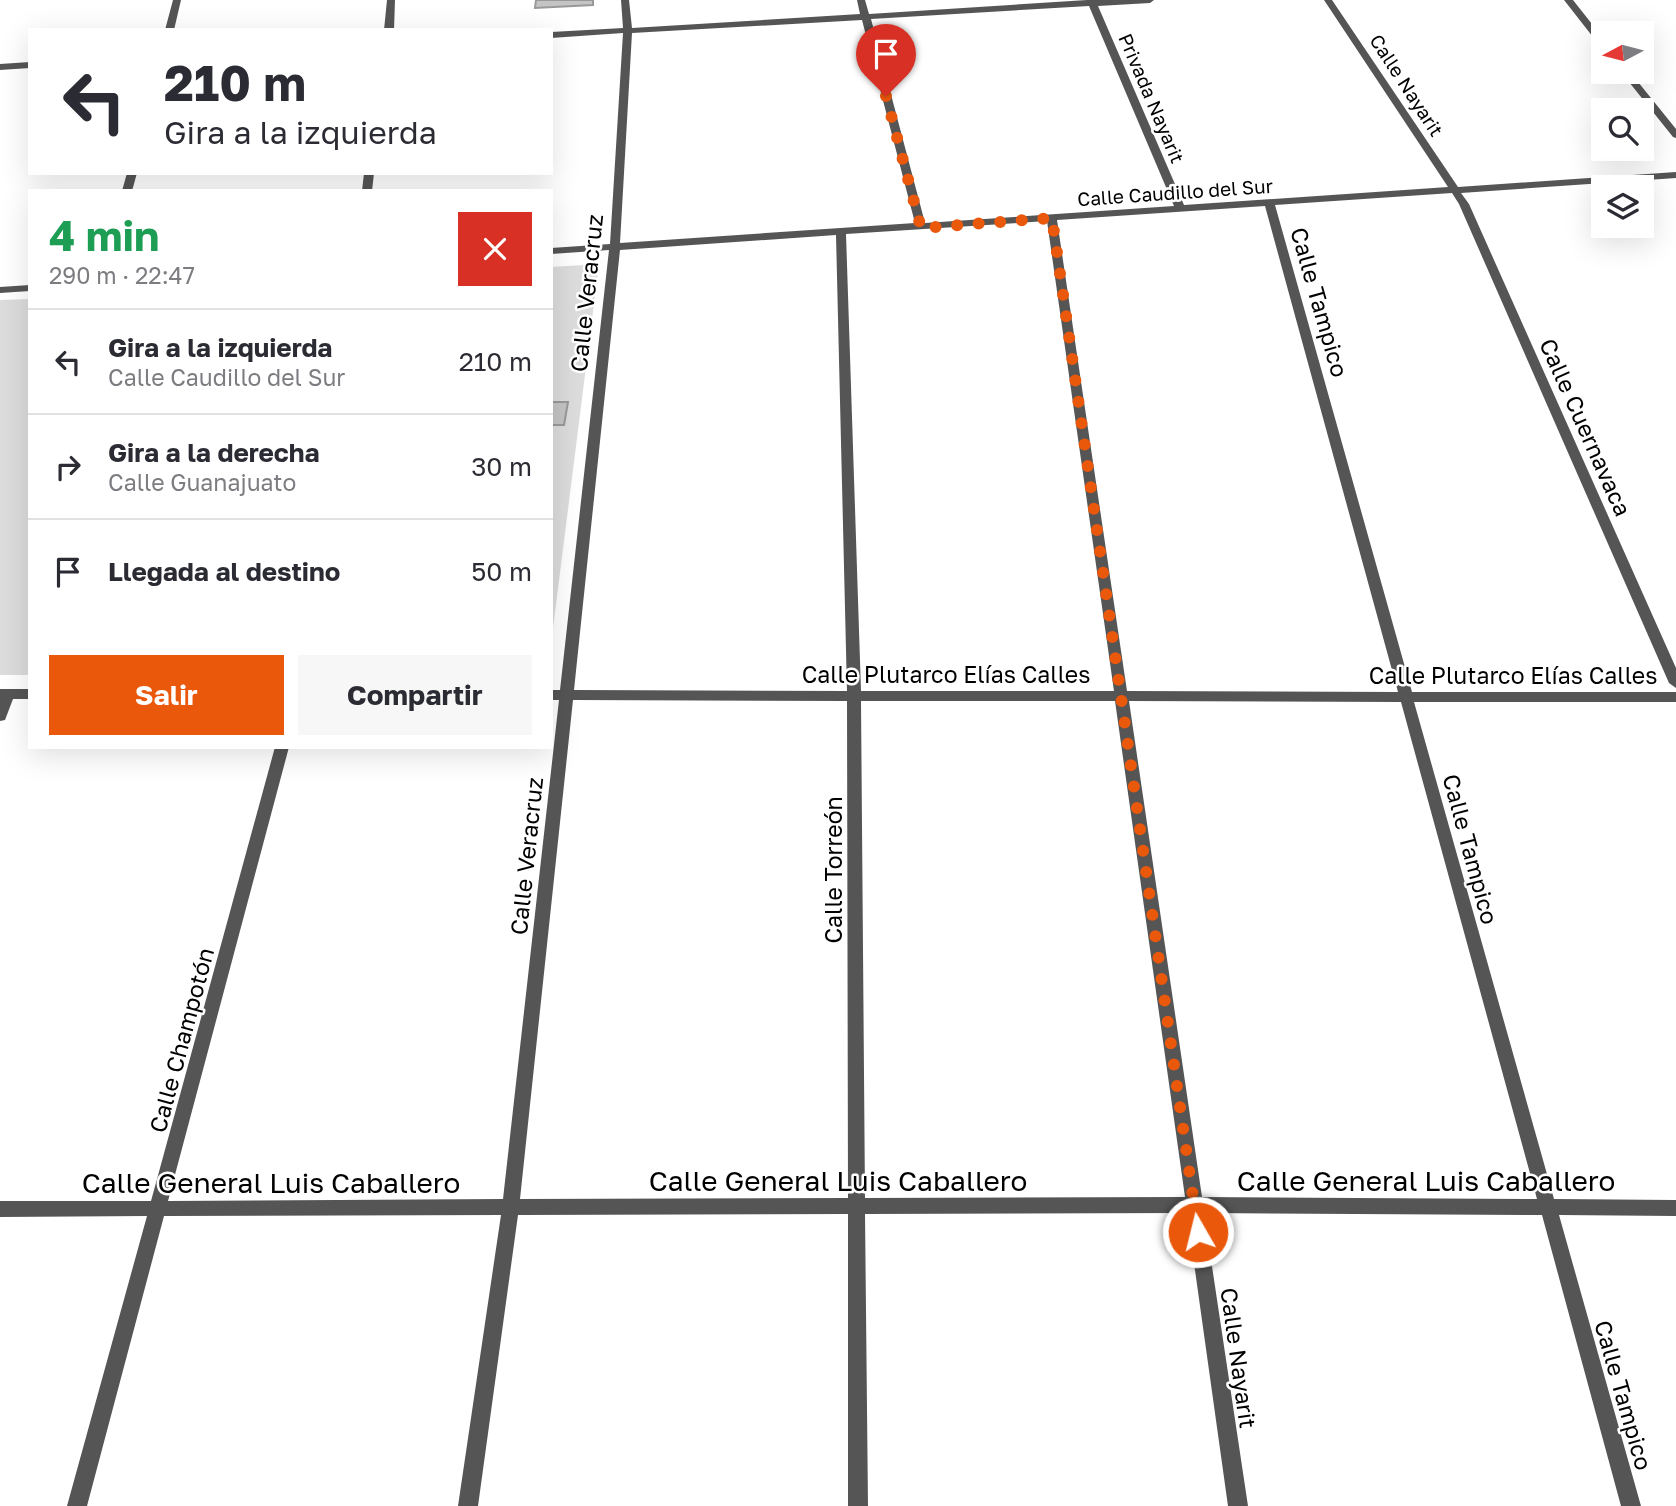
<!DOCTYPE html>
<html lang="es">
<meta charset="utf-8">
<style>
body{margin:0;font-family:"Golos Text",sans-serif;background:#f7f7f7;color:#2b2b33;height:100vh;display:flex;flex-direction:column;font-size:26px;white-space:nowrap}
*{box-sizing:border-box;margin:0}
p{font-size:23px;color:#7c7c81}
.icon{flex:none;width:38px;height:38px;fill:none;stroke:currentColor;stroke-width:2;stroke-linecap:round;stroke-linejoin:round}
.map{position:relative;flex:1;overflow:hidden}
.details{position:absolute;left:28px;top:189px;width:525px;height:560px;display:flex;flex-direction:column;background:#fff;border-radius:0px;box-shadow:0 7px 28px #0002}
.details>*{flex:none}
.guide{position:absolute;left:28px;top:28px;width:525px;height:147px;border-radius:0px;box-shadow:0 7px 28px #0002;background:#fff;color:#2b2b33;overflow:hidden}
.needle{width:46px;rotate:263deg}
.fabs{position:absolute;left:1591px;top:21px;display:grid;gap:14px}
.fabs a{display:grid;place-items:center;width:63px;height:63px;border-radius:0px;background:#fff;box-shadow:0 7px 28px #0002;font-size:35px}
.pin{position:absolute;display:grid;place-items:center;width:60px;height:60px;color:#fff;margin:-72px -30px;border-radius:50% 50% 50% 0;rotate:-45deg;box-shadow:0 0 7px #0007}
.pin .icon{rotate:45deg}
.me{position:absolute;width:77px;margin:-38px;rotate:352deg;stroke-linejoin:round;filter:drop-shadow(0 0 5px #0008)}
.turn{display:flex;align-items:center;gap:24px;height:147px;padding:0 21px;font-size:32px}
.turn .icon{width:91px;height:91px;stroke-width:2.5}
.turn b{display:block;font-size:49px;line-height:60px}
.round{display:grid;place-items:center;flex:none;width:74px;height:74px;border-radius:0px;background:#f7f7f7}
.overview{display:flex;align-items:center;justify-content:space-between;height:119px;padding:0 21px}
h1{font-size:42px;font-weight:700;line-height:52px;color:#1e9e55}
.action{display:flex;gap:14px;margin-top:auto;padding:14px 21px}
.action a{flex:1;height:80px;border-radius:0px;background:#ea580c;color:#fff;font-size:28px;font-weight:700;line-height:80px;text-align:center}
.action a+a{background:#f7f7f7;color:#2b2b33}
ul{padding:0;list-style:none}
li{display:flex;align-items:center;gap:21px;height:105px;padding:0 21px;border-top:2px solid #e1e1e2}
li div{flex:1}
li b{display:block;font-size:26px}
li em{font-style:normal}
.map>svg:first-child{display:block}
</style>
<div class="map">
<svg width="1676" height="1506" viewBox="0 0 1676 1506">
<rect width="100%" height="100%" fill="#fff"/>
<path fill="#dcdcdc" d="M599,264L551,644V267Z
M30,299V675H0V300Z"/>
<path fill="#c4c4c4" stroke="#999" stroke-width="2" d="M536,0H593V5L535,8Z
M551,402H568L564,425H551Z"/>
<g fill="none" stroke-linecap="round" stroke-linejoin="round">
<path fill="#555" fill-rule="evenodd" d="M173,0H181L174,30H165Z
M387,0H395L394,30H384Z
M621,0H629L632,28L860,14L857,0H865L869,14L1087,0H1154L1150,3L1098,6L1184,205L1448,187L1324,0H1332L1458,187L1676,172V178L1461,193L1469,204L1676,668V688L1669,683L1459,204L1452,193L1275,205L1412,692H1676V702H1414L1554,1199L1676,1200V1216L1559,1215L1641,1506H1621L1542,1215L1204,1213L1248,1506H1228L1187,1213L865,1214L868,1506H848V1214L518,1215L478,1506H458L501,1215L164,1216L87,1506H67L147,1216L0,1217V1201H151L275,747H289L168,1201L503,1199L559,700H551V690H560L609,250L551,254V248L610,244L623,33L551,38V32L623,28ZM1089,6L1174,206L925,223L871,19ZM862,20L915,223L620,243L632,33ZM1265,206L1398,692L1127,691L1057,220ZM1047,221L1114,691H861L846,234ZM836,235L847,691L574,690L620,250ZM573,700L847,701L848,1198L520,1199ZM861,701H1115L1185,1197L865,1198ZM1129,701L1401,702L1537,1199L1202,1197Z
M1564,0H1573L1603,38V47L1600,46Z
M30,62V68L0,70V64Z
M1621,72H1630L1676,129V138L1673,137Z
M127,173H137L132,191H122Z
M364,173H374L372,191H362Z
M30,285V291L0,293V287Z
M0,689H30V699H13L5,720L0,721Z"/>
</g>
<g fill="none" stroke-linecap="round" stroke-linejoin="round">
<path stroke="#ea580c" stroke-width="12" stroke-dasharray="0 21.6" d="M886,96L921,228L1052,218L1198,1232"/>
</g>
<g text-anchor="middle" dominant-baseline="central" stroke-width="5" stroke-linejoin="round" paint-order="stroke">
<g font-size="19" fill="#000" stroke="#fff">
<text transform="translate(1407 85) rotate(57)">Calle Nayarit</text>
<text transform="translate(1152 98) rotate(67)">Privada Nayarit</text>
<text transform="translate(1175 192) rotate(-4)">Calle Caudillo del Sur</text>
</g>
<g font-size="23" fill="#000" stroke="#fff">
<text transform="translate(586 293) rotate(-84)">Calle Veracruz</text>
<text transform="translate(1320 302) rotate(74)">Calle Tampico</text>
<text transform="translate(1586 427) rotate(66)">Calle Cuernavaca</text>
<text x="946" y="674">Calle Plutarco Elías Calles</text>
<text x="1513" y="675">Calle Plutarco Elías Calles</text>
<text transform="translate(1471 849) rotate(75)">Calle Tampico</text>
<text transform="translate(526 856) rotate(-84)">Calle Veracruz</text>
<text transform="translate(833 870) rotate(-90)">Calle Torreón</text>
<text transform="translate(181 1040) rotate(-75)">Calle Champotón</text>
<text transform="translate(1239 1358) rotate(82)">Calle Nayarit</text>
<text transform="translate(1624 1395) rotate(74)">Calle Tampico</text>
</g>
<g font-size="28" fill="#000" stroke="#fff">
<text x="838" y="1180">Calle General Luis Caballero</text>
<text x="1426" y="1180">Calle General Luis Caballero</text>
<text x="271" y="1182">Calle General Luis Caballero</text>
</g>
</g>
</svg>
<div class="fabs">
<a><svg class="needle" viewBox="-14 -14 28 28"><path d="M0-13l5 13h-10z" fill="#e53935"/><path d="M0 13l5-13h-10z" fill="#7c7c81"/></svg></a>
<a><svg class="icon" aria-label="search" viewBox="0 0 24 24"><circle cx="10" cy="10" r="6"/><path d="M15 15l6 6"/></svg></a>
<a><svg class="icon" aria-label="layers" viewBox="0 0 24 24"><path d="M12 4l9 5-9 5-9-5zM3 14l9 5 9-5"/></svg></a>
</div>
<div class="pin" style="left:886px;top:96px;background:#d93025"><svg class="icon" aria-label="arrive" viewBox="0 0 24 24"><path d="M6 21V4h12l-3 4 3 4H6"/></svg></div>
<svg class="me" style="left:1198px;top:1232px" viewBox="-20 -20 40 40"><circle r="17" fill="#ea580c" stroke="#fff" stroke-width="3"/><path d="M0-11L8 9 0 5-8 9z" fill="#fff"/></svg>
<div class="guide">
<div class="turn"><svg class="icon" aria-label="left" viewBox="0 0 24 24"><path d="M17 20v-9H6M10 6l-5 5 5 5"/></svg><div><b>210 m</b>Gira a la izquierda</div></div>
</div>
<section class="details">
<div class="overview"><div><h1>4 min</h1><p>290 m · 22:47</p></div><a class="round" style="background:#d93025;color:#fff"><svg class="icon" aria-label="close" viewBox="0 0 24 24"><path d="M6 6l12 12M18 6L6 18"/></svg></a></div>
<ul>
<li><svg class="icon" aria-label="left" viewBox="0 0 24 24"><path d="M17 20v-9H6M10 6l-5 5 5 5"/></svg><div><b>Gira a la izquierda</b><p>Calle Caudillo del Sur</p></div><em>210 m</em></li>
<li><svg class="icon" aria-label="right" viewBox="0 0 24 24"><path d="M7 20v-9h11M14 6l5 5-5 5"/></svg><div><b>Gira a la derecha</b><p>Calle Guanajuato</p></div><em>30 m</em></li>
<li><svg class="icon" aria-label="arrive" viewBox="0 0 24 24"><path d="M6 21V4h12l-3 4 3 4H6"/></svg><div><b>Llegada al destino</b></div><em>50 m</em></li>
</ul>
<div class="action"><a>Salir</a><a>Compartir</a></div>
</section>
</div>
